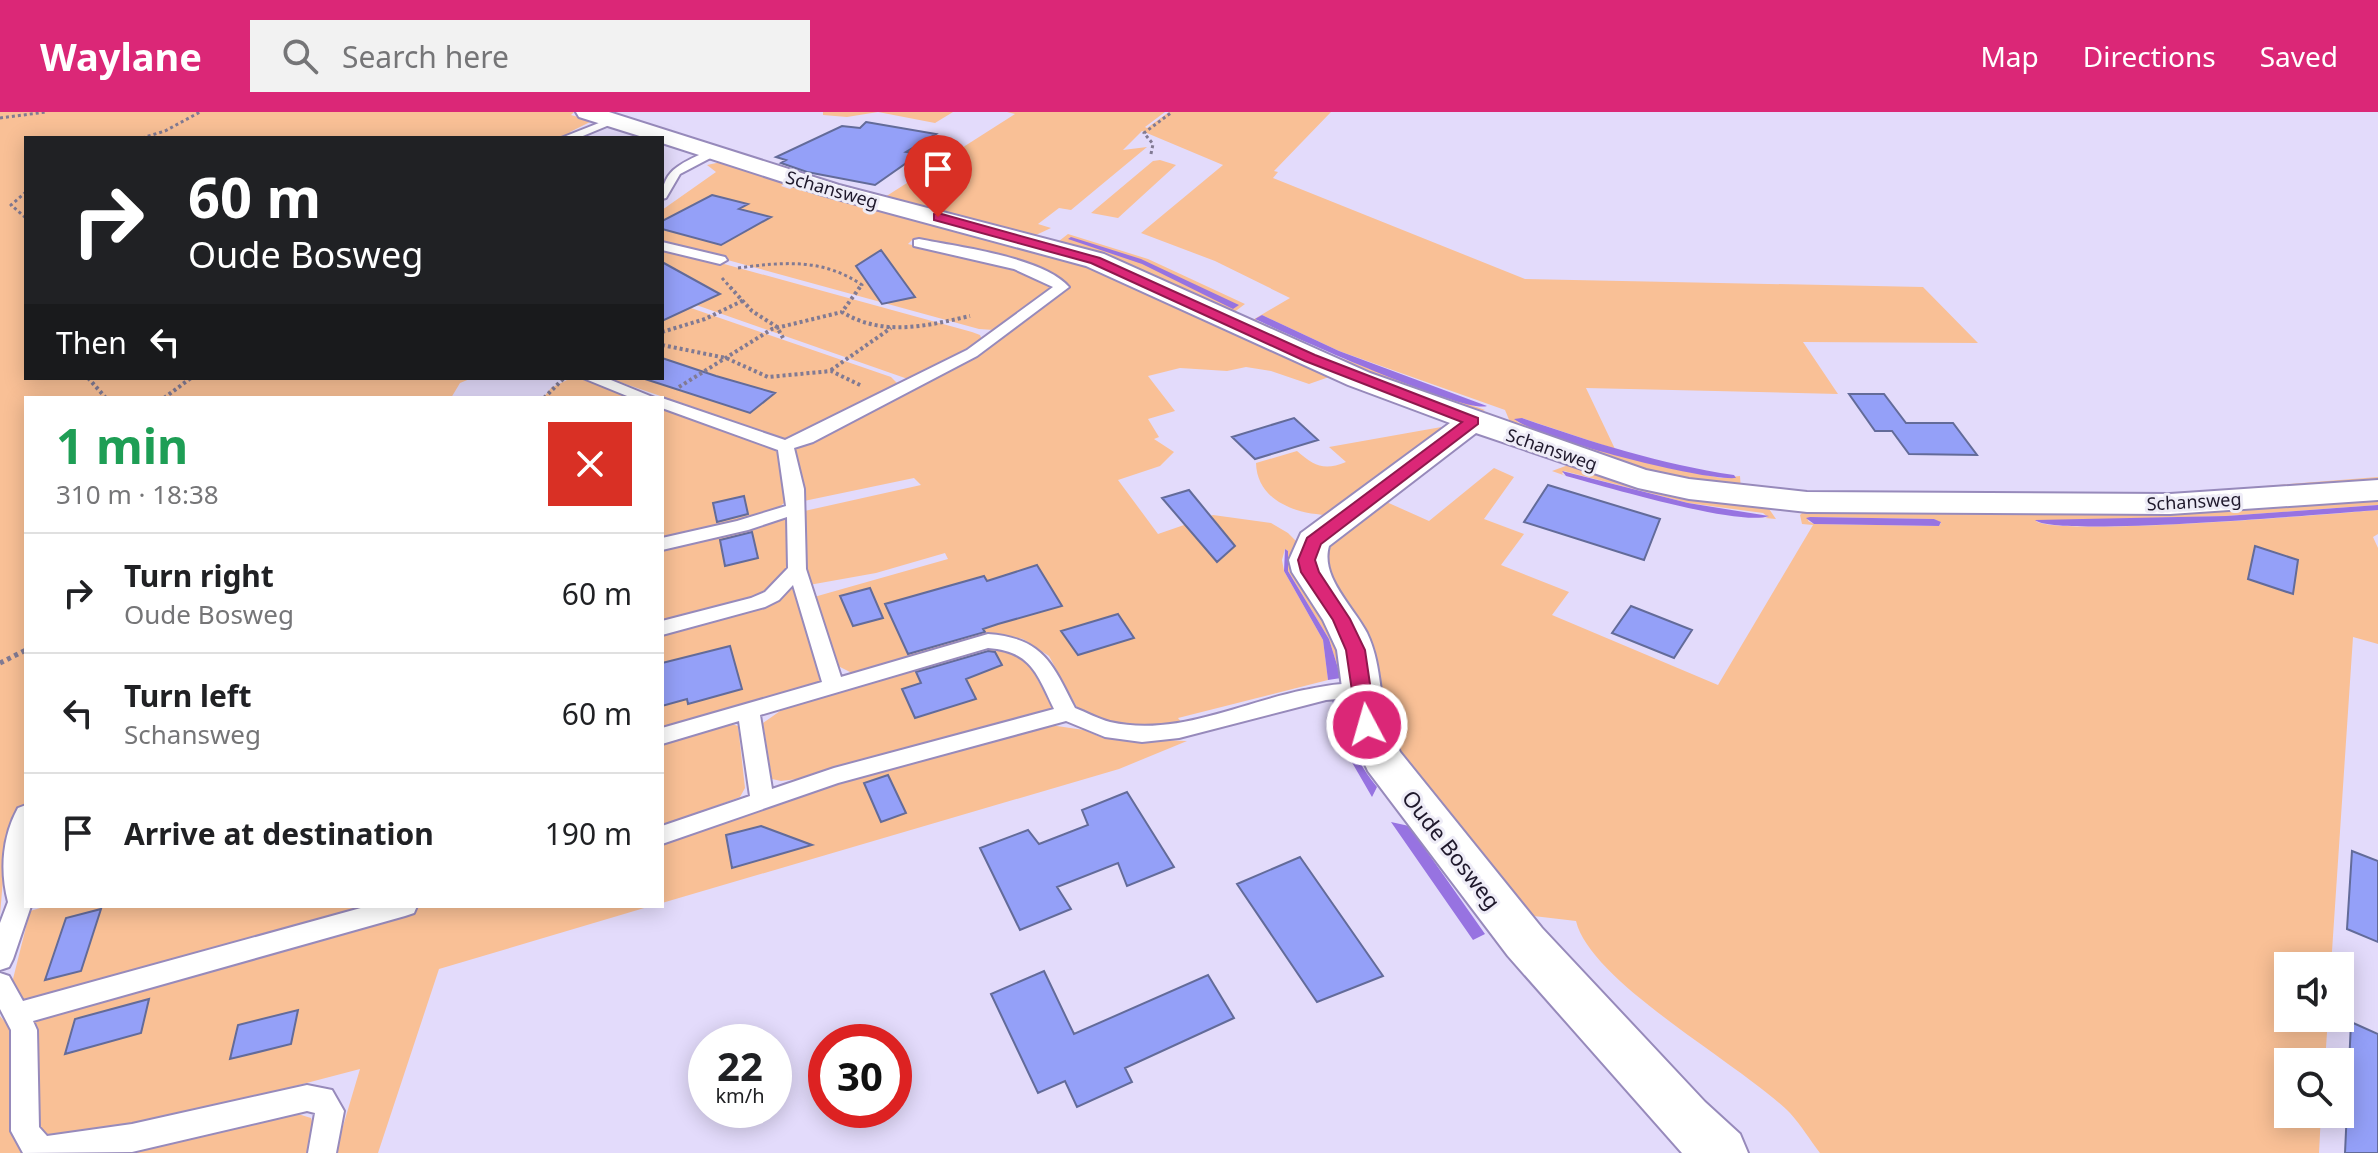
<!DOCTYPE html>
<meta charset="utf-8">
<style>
body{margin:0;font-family:"Noto Sans",sans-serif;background:#f2f2f2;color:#202124;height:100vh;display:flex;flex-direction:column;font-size:30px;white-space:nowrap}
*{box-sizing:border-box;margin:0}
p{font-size:26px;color:#757577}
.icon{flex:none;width:44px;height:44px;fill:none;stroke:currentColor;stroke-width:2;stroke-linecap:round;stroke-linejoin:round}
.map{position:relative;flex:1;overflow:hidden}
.side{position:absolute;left:24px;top:284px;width:640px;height:512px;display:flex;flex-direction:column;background:#fff;border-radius:0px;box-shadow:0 4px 20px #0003}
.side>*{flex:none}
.top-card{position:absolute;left:24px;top:24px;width:640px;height:244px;border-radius:0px;box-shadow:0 4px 20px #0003;background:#202124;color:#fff;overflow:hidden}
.controls{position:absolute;left:2274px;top:840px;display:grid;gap:16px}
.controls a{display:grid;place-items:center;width:80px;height:80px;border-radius:0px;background:#fff;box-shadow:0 4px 20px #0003;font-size:40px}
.speed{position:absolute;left:688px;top:912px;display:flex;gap:16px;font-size:40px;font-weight:700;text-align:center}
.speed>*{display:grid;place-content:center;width:104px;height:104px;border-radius:50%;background:#fff;box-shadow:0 4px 20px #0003;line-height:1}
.speed small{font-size:20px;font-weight:400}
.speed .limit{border:12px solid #d22;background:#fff;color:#111}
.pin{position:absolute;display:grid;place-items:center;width:68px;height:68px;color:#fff;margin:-82px -34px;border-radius:50% 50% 50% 0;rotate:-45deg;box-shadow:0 0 8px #0007}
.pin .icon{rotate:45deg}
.me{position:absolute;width:88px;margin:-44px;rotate:354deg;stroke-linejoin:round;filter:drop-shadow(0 0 6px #0008)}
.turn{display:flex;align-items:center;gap:28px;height:168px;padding:0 32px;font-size:36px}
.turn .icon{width:104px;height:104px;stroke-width:2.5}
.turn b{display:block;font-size:56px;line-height:68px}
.then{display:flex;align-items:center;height:76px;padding:0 32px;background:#0003;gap:16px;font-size:30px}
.round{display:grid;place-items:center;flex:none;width:84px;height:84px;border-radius:0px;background:#f2f2f2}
.overview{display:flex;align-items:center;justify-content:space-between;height:136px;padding:0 32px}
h1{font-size:48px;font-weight:700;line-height:60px;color:#1e9e55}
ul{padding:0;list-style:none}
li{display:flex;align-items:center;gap:24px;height:120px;padding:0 32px;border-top:2px solid #e0e0e0}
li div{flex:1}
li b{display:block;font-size:30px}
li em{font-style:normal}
header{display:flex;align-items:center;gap:48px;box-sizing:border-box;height:112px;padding:0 40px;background:#db2777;color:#fff}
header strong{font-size:38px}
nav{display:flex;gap:44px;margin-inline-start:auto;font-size:28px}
.search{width:560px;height:72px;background:#f2f2f2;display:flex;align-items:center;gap:20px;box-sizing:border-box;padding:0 28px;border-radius:0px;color:#757577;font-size:30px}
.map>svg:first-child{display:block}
</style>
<header>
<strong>Waylane</strong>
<div class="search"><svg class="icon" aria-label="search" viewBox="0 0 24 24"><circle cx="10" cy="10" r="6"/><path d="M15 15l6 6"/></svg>Search here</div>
<nav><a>Map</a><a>Directions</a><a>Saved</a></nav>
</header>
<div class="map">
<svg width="2378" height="1041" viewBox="0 0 2378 1041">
<rect width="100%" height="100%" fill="#e3dbfb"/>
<path fill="#f9c096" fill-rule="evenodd" d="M0,0H574L571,3L592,9L570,20L572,24L566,26H26V266H472L460,271L451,286H26V693L7,720L0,803Z
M823,0H953L935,11L878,0L847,5L823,3Z
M1007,0H1165L1145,15L1147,16L1169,0H1331L1274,59L1278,60L1273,66L1525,167L1923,175L1978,231L1803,230L1838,282L1586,276L1615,337L1522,306L1517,310L1648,351L1721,366L1740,364L1741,378L1642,360L1513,317L1505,298L1339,239L1262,203L1256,208L1330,242L1485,298L1474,303L1365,263L1251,209L1290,186L1215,149L1141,121L1223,53L1142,19L1123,38L1147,35L1071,98L1059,96L1038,112L1051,116L1036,123L884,88L811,65L885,85L1015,2Z
M1160,48L1176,53L1118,106L1091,101L1153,49Z
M726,49L787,69L781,74L790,77L798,72L1112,160L1356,276L1329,265L1309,272L1271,259L1246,255L1227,259L1180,256L1148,264L1175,299L1148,307L1159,325L1154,327L1174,340L1160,354L1118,368L1158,422L1213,403L1271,411L1288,421L1299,432L1334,509L1341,566L1329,527L1288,459V439L1285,437L1282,448L1284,459L1323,528L1328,568L1178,606L1182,611L1134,617L1095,610L1080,601L1049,544L1023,527L998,522L883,556L852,561L834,552L814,485L948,447L945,441L876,461L809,473L800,400L921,373L914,366L804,389L795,337L1007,220L1026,208L1067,173C1053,155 939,134 912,128L908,132L1027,162L1058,173L994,218L979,217L662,130V98L716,60L707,53Z
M1068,122L1148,147L1245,192L1233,201L1062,132L1059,129Z
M662,138L677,139L972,220L980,223L982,228L911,266H905L662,181Z
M662,186L891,265L897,271L895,275L793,327L783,326L608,266H662Z
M571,266H578L633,286H543L551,276Z
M662,296L779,339L788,386C772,412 692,422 662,429Z
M1447,314L1335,403C1301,404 1257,391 1256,351L1297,339C1314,354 1324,359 1346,350L1329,335Z
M1571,352L1767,394L1776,407L1765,406L1768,405L1763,401L1688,391L1564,359L1562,362L1566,364L1552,359Z
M1494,356L1514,365L1484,407L1524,422L1501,453L1569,480L1552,503L1718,573L1813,413L1802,412L1800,403L1806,397L2378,385V393L2226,404L2036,409C2055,425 2334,402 2378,398V422L2373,425L2378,436V532L2353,525L2331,854H2288V906H2328L2325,950H2288V1002H2321L2319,1041H1820C1810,1028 1801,1013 1790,1001C1741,952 1591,871 1576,809L1525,803L1395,640L1384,615L1365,521L1320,451L1327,429L1382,388L1429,409ZM1810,405L1934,407L1941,411L1939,414L1814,412L1808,409Z
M2378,365V371L2173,386L2061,387L2049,380L2177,381Z
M789,404L788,462L767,482L662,512V435Z
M795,473L822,573L662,618V519L776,486Z
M1000,535L1022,539L1053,596L797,667L781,669L772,667L763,611L783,597L822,585Z
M726,610L738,614L745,676L740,685L662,714V628Z
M1050,613L1084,618L1103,626L1187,629L1119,657L662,791V728L828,671Z
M47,794H379L43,890L23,887L12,871L30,799Z
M426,794H651L439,857L378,1041H335L360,957L105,1024L46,1026L39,1020L30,905Z
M0,904L16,923V1029L24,1041H0Z
M298,1002L311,1006L314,1016L307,1041H97Z"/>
<path fill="#9773e1" d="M1071,125L1141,147L1239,193L1233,197L1142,152L1068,127Z
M1262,203L1339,239L1487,294C1465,302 1287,222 1255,207Z
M1522,306C1592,330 1660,352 1734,363L1736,366C1701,369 1540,327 1514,307Z
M1562,359L1688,391L1769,404C1740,415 1603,374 1566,364Z
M2378,393V398C2335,401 2053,426 2035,408L2226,404Z
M1810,405L1934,407L1941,410L1939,414L1814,412L1806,406Z
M1285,437L1288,439V459L1329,527L1341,566L1328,568L1323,528L1284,459Z
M1332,587H1340C1347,623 1353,646 1377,675L1372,685L1339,628Z
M1391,710L1409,714L1485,822L1473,828Z"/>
<path fill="#94a0f8" stroke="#636b99" stroke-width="2" d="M866,10L936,22L906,40L919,42L875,73L807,60L781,51L786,48L776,45L842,14L860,16Z
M712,83L748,92L739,97L771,105L721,133L662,117V109Z
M881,138L915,185L882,192L856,154Z
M662,150L720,182L662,209Z
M662,246L716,264L775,281L750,301L645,267L662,266Z
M1849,282H1884L1906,311H1953L1977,343L1909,342L1892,319H1875Z
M1294,306L1318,328L1255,347L1232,325Z
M1548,373L1660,407L1644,448L1524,410Z
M1189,378L1235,434L1217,450L1162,386Z
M744,384L748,402L717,410L713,391Z
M752,420L758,446L725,454L720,428Z
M2255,434L2298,448L2293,482L2248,467Z
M1037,453L1062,494L998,512L983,517L985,520L908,542L885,492L984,464L987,469Z
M870,476L883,506L853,514L840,484Z
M1631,494L1692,518L1674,546L1612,521Z
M1118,502L1134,526L1078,543L1061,519Z
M730,534L742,577L688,592L687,587L662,594V551Z
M988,539L995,540L1002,553L966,567L976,587L915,606L902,577L921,571L916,560Z
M888,663L906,701L881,710L864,671Z
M1127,680L1174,755L1127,774L1118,751L1057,775L1071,797L1020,818L980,736L1028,718L1039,732L1088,713L1082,698Z
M761,714L812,733L732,756L726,723Z
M2352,739L2378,749V830L2347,817Z
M1300,745L1383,864L1317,890L1237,772Z
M101,797L81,859L45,868L66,806Z
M1044,859L1074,922L1208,863L1234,906L1125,956L1132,970L1077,995L1065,969L1038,981L991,882Z
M149,887L141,921L65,942L75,907Z
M298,898L291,932L230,947L238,913Z
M2351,910L2378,922V1041H2345Z"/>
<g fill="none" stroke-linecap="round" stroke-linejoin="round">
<defs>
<path id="service" d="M609,7L619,9L578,26H561Z
M710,38L720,41L680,62L666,86L662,87C662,56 685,50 710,38Z
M919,127C958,135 1043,145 1069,175L977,244L813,330L794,336L804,377L806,457L841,565L988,522C1043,526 1052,551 1075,596C1086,600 1098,607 1110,610C1176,625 1240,591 1304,578C1325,574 1351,568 1371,574L1374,579L1371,584L1326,588L1179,626L1142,630L1105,625L1066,609L838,671L662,732V714L750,684L739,609L662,632V616L822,570L793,473L779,488L765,495L662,523V509L751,486L765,480L788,456L787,405L748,418L662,438V426L737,409L786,394L778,338L662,296V286L785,328L967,238L1053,175L1014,157L914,134V128ZM988,536C1031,539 1037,562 1054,597L834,656L772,677L760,603Z
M662,130L725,145L727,148L720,152L662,138Z
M583,266H606L655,286H632Z
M26,693V794H31L13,847L9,855L0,858V811L8,790C0,759 2,725 18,696Z
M368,794H417L414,801L405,804L33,909L37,918L39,1015L47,1024L132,1012L307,973L332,978L344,999L336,1041H308L315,1001L307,999L132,1040L23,1041L11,1019V918L0,897V861L9,864L23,889Z"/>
<path id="minor" d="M576,0H609L839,73L1104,142L1370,261L1646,358L1689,367L1807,380L2170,382L2378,368V388L2170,402L1807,400L1689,387L1638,376L1476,321L1329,434C1320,465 1353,494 1367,521C1381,550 1379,581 1387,612C1390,621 1396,631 1400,640L1542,816L1705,990L1740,1022L1748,1041H1682L1508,844L1368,659L1347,613L1337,538L1323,508L1292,460L1289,448L1301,421L1450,311L1348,273L1086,154L823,83L662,31V26H646L579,5Z"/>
</defs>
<use href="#service" stroke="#978abb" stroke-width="4"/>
<use href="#minor" stroke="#978abb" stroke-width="4"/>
<path stroke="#817a93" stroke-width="3" stroke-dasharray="3 3" stroke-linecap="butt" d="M0,6L46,0
M142,26L165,19L200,0
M1151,42L1153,32L1144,21L1172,0
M26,80L11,93L26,106
M738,156C783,150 823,146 862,173L859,177
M722,166L732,177"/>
<path stroke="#817a93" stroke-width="4" stroke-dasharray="3 3" stroke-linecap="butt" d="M730,175L752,199L777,215L783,226
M860,175L842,200C883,225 926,214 970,204
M662,220L705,207L744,188
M662,233L726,246L768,265L831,259L862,274
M831,258L891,216
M88,266L106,286
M679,275L772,217L842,200
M164,286L191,266
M544,286L564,266"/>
<path stroke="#817a93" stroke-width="5" stroke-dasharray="4 4" stroke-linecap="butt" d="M0,551L26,538"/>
<use href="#service" fill="#fff" fill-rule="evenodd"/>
<use href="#minor" fill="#fff" fill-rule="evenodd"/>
</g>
<path fill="#db2777" stroke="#8e194d" stroke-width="2" d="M938,101L1100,146L1315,243L1478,306V312L1321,432L1315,448L1319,460L1350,507L1365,538L1376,613L1374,618L1367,620L1357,613L1346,538L1333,508L1301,460L1298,448L1307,426L1462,310L1305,249L1091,151L934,108V102Z"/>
<g text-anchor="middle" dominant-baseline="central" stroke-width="6" stroke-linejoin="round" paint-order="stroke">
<g font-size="18" fill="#1f192c" stroke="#eeecf7">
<text transform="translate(832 77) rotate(16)">Schansweg</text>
<text transform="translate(1552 337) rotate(19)">Schansweg</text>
<text transform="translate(2194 389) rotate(-3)">Schansweg</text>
</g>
<g font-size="22" fill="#1f192c" stroke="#eeecf7">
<text transform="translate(1452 737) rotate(52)">Oude Bosweg</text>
</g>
</g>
</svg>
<div class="controls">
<a><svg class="icon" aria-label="sound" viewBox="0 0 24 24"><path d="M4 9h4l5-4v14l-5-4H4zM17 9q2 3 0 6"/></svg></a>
<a><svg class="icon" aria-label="search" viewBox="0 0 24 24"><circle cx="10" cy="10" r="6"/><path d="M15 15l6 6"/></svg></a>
</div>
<div class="speed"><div>22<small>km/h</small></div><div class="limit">30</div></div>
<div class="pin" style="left:938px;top:105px;background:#d93025"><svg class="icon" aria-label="arrive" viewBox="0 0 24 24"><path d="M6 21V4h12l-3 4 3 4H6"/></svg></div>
<svg class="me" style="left:1367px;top:613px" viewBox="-20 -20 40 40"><circle r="17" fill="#db2777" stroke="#fff" stroke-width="3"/><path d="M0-11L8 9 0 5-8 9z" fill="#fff"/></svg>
<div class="top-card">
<div class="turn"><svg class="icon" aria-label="right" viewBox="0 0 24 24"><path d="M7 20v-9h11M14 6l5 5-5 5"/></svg><div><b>60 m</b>Oude Bosweg</div></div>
<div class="then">Then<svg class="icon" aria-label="left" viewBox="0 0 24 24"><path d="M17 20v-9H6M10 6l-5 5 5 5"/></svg></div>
</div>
<section class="side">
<div class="overview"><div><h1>1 min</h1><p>310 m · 18:38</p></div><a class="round" style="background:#d93025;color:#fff"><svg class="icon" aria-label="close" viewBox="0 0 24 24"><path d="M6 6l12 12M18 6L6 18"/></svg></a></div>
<ul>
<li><svg class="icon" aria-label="right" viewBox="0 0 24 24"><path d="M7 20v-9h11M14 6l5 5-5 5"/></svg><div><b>Turn right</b><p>Oude Bosweg</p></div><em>60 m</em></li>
<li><svg class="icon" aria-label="left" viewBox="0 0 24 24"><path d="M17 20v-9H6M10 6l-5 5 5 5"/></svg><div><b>Turn left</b><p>Schansweg</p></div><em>60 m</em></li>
<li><svg class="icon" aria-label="arrive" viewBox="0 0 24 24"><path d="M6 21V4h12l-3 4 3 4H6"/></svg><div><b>Arrive at destination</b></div><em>190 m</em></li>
</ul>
</section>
</div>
